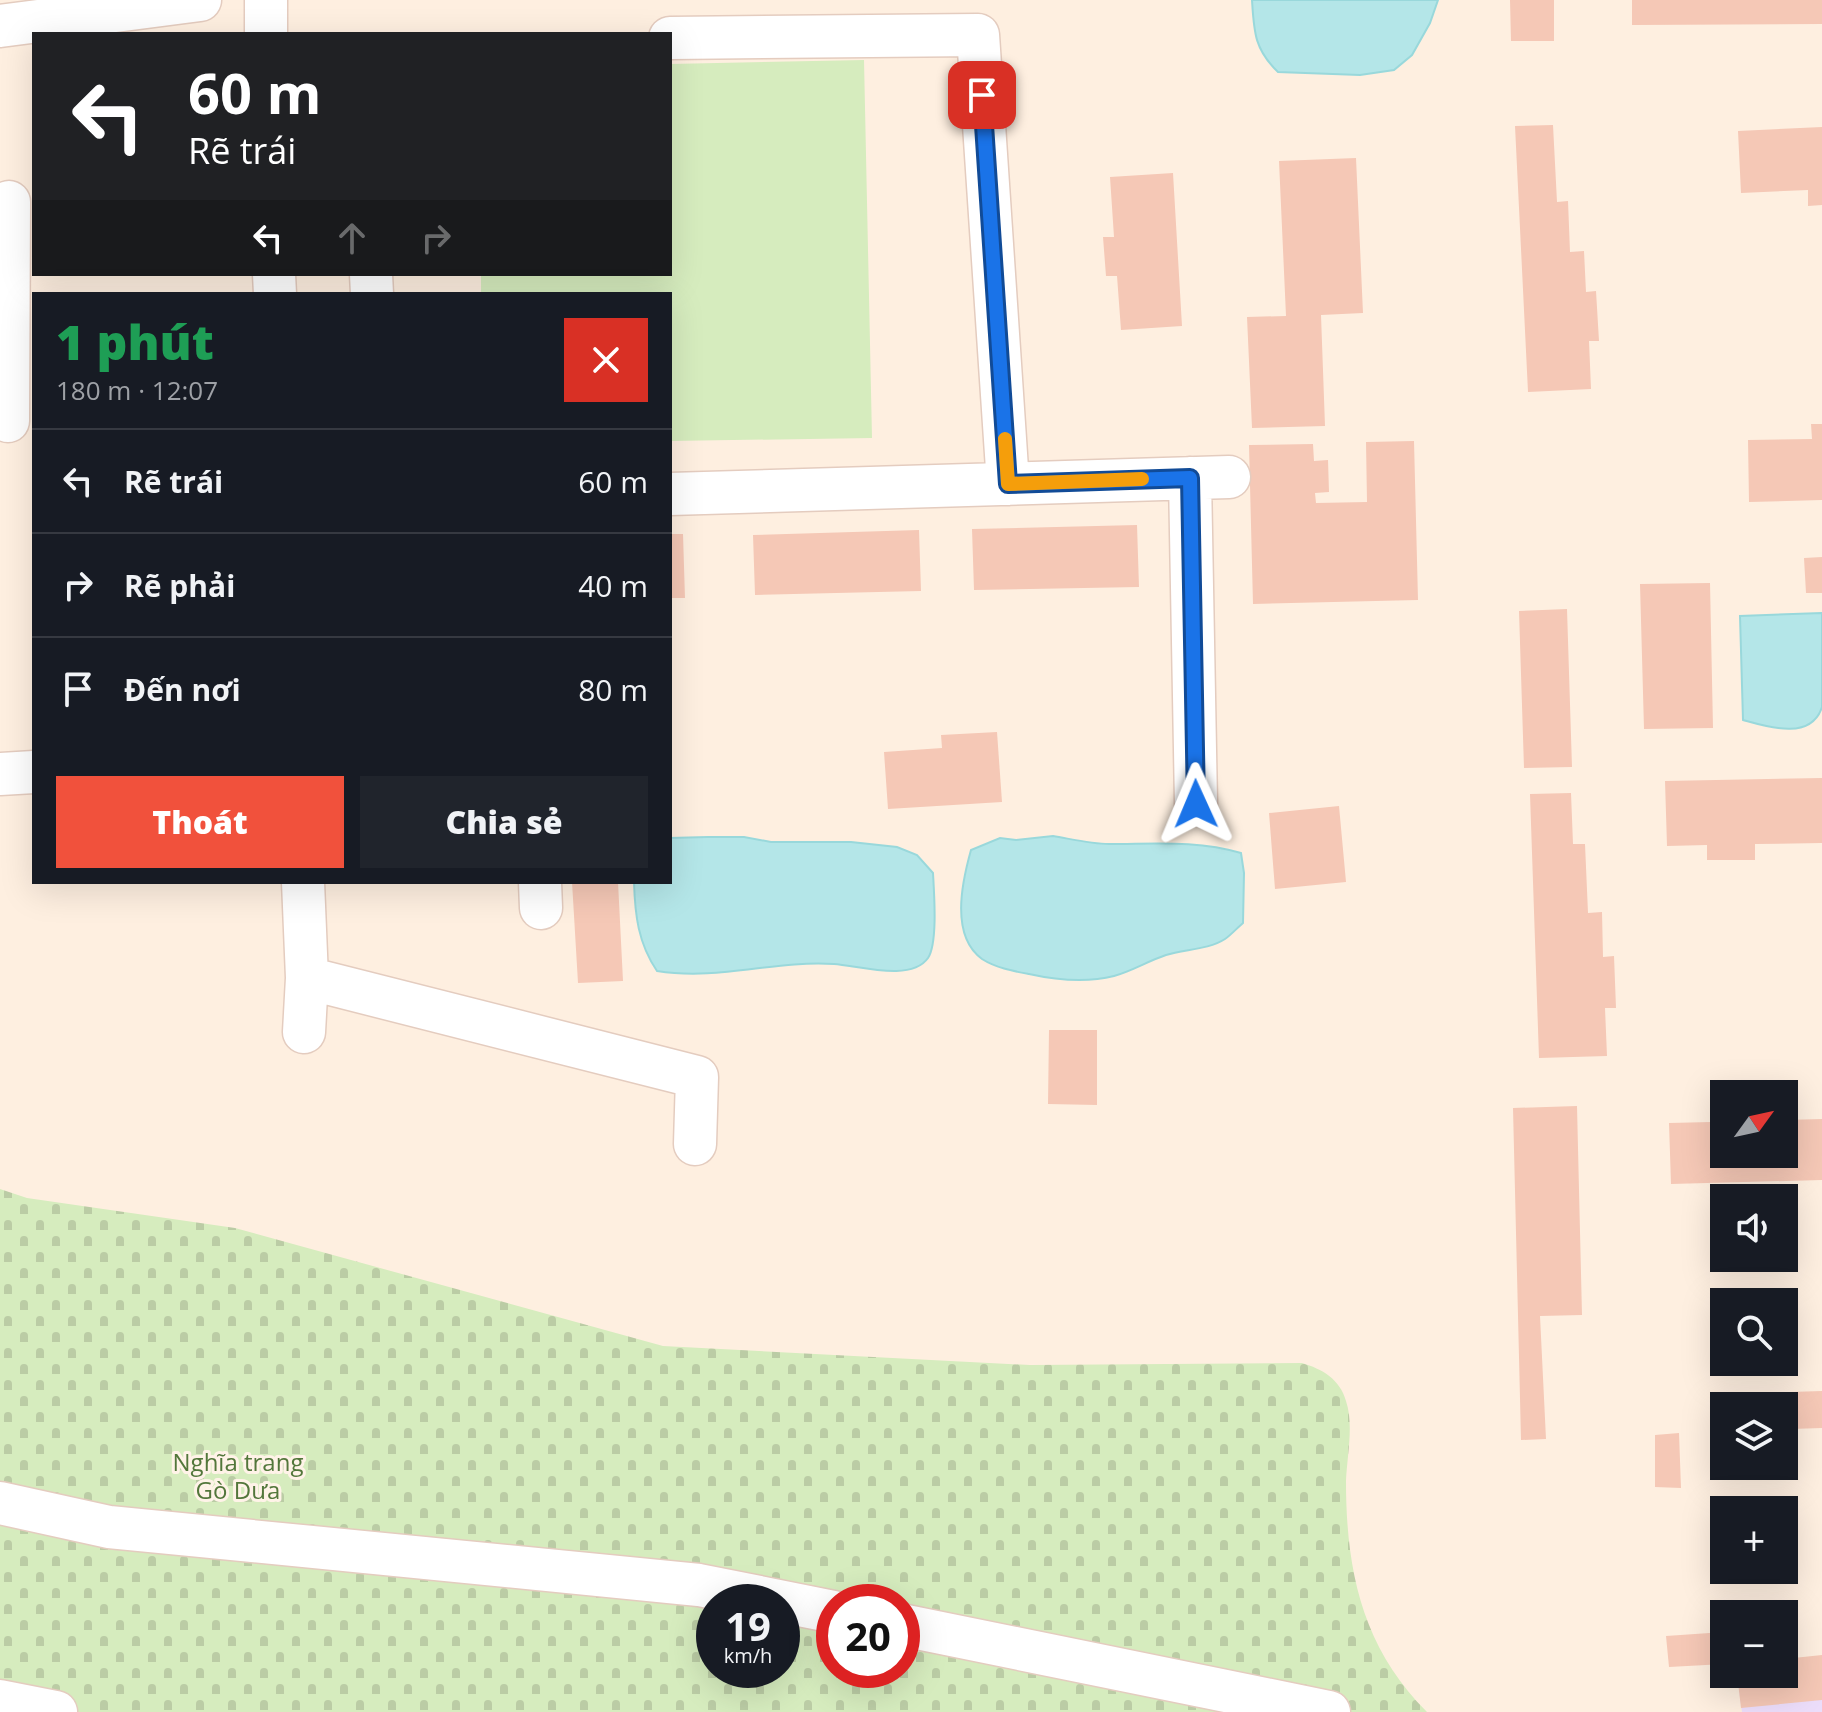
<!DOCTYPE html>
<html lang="vi">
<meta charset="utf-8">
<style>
body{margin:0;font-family:"Open Sans",sans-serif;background:#20242c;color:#f1f3f6;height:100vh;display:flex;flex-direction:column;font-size:30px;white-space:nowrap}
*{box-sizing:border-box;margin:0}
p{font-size:26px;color:#9ea1a6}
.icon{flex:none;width:44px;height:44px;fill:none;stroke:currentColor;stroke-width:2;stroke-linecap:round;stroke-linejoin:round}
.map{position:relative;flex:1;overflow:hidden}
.side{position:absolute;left:32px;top:292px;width:640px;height:592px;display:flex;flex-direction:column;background:#171b24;border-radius:0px;box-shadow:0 8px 32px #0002}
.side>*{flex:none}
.guide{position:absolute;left:32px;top:32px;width:640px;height:244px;border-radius:0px;box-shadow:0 8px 32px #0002;background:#202124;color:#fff;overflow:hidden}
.needle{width:52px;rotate:57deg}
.tools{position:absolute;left:1710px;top:1080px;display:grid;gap:16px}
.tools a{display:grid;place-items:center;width:88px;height:88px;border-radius:0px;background:#171b24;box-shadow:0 8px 32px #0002;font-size:40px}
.speed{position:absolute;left:696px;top:1584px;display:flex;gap:16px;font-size:40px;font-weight:700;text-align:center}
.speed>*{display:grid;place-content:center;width:104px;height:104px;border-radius:50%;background:#171b24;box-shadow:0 8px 32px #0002;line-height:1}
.speed small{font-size:20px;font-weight:400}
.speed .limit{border:12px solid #d22;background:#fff;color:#111}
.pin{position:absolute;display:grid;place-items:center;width:68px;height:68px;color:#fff;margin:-34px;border-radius:16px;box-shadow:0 4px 12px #0006}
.me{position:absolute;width:88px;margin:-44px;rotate:359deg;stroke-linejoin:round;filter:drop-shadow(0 0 6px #0008)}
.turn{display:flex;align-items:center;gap:28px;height:168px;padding:0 24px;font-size:36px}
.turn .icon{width:104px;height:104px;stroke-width:2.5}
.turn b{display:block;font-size:56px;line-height:68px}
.lanes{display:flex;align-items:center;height:76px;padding:0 24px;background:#0003;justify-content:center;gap:40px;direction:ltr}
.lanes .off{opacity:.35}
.round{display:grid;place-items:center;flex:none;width:84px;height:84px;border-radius:0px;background:#20242c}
.summary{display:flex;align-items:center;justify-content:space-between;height:136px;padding:0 24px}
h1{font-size:48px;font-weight:800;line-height:60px;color:#1e9e55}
.action{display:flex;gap:16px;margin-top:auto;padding:16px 24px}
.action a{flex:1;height:92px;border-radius:0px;background:#f1513c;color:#fff;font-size:32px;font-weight:800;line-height:92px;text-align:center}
.action a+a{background:#20242c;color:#f1f3f6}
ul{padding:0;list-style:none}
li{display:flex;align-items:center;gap:24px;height:104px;padding:0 24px;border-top:2px solid #363941}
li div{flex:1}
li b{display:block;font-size:30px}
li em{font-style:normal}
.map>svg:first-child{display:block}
</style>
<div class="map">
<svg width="1822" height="1712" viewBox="0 0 1822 1712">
<defs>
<pattern id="cemetery-stones" width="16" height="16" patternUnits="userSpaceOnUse" patternTransform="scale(2)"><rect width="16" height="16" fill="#d6ecbe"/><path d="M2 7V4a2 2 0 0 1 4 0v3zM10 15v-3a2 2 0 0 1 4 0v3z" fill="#bbcca5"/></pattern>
</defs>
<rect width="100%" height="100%" fill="#feefe0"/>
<path fill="#ecddfa" d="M1822,1655V1712H1742L1737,1674H1784Z"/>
<path fill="url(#cemetery-stones)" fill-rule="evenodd" d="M0,1189L27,1198L235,1228L663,1346L1030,1365L1302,1363C1322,1369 1340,1379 1346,1401C1354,1425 1347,1456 1346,1481C1346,1570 1362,1647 1427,1712H0ZM714,1602H782V1670H714ZM834,1602H902V1670H834Z"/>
<path fill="#d6ecbe" d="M864,60L872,438L670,441V294H481V274H670V64Z"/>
<path fill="#b4e6e8" stroke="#99d8db" stroke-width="2" d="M1252,0H1438L1430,23L1412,55L1394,70L1360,75L1278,72C1254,49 1254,31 1252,0Z
M1822,613V707C1811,741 1768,727 1743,720L1740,616Z
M1053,836C1071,839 1091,844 1109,844C1155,844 1197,840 1241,853L1244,873L1243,923C1237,928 1231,935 1225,939C1208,950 1184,949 1166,955C1148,961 1132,971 1114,976C1087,983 1056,980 1029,974C1013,971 996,968 982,959C950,936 962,882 971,850L1000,838L1016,840Z
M708,837H744L771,842H851L897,847L917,855L933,873C934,892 938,943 928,958C911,982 860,966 834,964C774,960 719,981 657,971C638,943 635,915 634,882H670V838Z"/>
<path fill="#f5c8b6" d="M1510,0H1554V41H1511Z
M1632,0H1822V24L1632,25Z
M1553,125L1557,202L1568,201L1570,252L1584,251L1586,292L1596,291L1599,341H1589L1591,389L1528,392L1515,126Z
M1822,127V205L1808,206V190L1741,193L1738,131Z
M1356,158L1363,313L1321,315L1325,426L1252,428L1247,317L1286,316L1279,161Z
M1173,173L1182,326L1121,330L1117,276H1106L1103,237H1114L1110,177Z
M1811,424H1822V500L1749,502L1748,440L1812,439Z
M1414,441L1418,600L1253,604L1249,445L1313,444L1314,461L1328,460L1329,492L1315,493L1316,503L1367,502L1366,442Z
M1137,525L1139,587L974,590L972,529Z
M919,530L921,591L755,595L753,535Z
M670,534H683L685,598H670Z
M1822,557V593H1806L1804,558Z
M1710,583L1713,728L1644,729L1640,584Z
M1567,609L1572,767L1524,768L1519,611Z
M997,732L1002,802L888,809L884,752L942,748L941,735Z
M1822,778V843L1755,844V860H1707V845L1667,846L1665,781Z
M1571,793L1573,844H1585L1588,913L1602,912L1603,957L1614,956L1616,1008H1605L1607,1056L1539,1058L1530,794Z
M1339,806L1346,882L1275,889L1269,813Z
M572,882H618L623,981L578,983Z
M1049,1030H1097V1105L1048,1104Z
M1710,1104H1724V1154H1784V1120L1822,1119V1180L1671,1184L1669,1123L1711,1122Z
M1577,1106L1582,1315L1540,1316L1546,1439L1521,1440L1513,1108Z
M1822,1391V1428L1791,1429L1790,1392Z
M1679,1433L1681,1488L1655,1487V1435Z
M1724,1632V1664L1669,1667L1666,1636Z
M1822,1655V1700L1741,1708L1737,1674H1784V1659Z"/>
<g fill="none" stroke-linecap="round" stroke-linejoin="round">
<defs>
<path id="minor" d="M266,0V34
M0,26L200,0
M670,38L978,35L1008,484
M274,274L275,294
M371,274L372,294
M8,421L9,202
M1190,478L1196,804
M670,494L1229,477
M0,774L34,772
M303,882L307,978L304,1032
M540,882L541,908
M307,978L697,1077L695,1144
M0,1503L109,1527L699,1585L834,1612
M902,1625L1329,1712
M0,1701L56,1712"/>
</defs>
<use href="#minor" stroke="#e4ccbf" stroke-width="45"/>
<use href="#minor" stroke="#fff" stroke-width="42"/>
</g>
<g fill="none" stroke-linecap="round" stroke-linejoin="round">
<defs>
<path id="route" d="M982,95L1008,484L1190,478L1196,804"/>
</defs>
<use href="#route" stroke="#114b97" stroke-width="20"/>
<use href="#route" stroke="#1a73e8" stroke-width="14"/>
<path stroke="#f59e0b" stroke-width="14" d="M1005,439L1008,484L1142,479"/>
</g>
<g text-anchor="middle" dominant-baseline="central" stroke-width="6" stroke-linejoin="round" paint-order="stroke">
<g font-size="24" fill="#53773b" stroke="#fff3e8">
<text x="238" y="1461">Nghĩa trang<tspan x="238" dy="28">Gò Dưa</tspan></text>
</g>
</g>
</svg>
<div class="tools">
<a><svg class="needle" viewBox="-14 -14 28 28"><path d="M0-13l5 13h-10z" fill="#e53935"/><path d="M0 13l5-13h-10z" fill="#9ea1a6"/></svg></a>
<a><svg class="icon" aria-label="sound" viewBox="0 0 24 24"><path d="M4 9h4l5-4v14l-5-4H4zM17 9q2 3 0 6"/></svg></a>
<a><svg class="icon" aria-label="search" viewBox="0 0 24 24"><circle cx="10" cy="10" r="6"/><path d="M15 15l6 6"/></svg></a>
<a><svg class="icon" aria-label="layers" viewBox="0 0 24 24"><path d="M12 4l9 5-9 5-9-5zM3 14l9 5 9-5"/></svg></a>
<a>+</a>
<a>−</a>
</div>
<div class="speed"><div>19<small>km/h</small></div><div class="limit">20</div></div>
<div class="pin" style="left:982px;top:95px;background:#d93025"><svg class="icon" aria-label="arrive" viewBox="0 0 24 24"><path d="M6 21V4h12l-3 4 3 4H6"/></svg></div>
<svg class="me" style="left:1196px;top:804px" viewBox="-20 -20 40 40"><path d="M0-17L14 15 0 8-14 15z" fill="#1a73e8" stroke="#fff" stroke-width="4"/></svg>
<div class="guide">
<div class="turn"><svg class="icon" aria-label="left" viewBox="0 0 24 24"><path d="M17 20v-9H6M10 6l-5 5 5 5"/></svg><div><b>60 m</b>Rẽ trái</div></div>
<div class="lanes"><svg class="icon" aria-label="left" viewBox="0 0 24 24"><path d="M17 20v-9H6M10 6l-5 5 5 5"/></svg><svg class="icon off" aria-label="ahead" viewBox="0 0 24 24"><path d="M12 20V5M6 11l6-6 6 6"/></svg><svg class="icon off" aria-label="right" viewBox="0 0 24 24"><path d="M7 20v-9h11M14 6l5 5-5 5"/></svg></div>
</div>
<section class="side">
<div class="summary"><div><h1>1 phút</h1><p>180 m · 12:07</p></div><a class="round" style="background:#d93025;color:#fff"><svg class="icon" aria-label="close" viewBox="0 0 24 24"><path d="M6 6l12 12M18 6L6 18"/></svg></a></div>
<ul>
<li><svg class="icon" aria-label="left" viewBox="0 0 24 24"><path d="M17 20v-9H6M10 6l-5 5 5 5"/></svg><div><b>Rẽ trái</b></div><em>60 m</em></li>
<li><svg class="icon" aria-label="right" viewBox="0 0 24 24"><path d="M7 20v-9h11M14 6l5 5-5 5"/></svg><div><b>Rẽ phải</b></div><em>40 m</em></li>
<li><svg class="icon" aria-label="arrive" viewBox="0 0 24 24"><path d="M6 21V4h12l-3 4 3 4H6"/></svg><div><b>Đến nơi</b></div><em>80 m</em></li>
</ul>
<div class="action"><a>Thoát</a><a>Chia sẻ</a></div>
</section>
</div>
